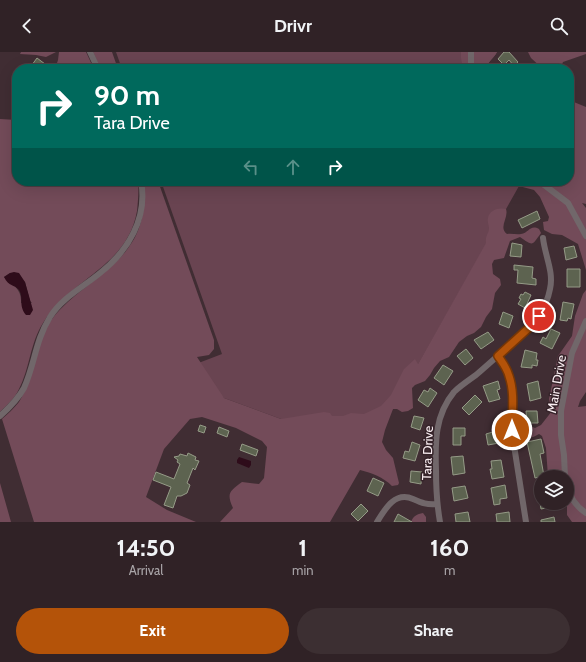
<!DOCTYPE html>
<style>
body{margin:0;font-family:Cabin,sans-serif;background:#3c2f32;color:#f1f3f6;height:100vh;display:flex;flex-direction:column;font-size:15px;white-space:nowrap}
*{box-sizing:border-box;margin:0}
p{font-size:13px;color:#a8a4a7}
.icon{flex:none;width:22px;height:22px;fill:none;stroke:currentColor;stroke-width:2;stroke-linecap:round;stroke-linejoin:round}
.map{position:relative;height:470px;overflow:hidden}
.panel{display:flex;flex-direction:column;background:#302226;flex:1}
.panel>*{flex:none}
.guide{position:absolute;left:12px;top:12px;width:562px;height:122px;border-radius:16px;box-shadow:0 4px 16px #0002,0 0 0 1px #4b3f43;background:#00695c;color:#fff;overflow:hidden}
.buttons{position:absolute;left:534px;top:418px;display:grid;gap:8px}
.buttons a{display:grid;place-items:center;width:40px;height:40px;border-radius:50%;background:#302226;box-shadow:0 4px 16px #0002,0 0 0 1px #4b3f43;font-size:20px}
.pin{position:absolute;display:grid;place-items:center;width:34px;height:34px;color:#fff;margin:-17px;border:2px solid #fff;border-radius:50%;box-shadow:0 1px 4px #0007}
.me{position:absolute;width:44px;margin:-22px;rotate:0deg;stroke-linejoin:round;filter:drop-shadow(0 0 3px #0008)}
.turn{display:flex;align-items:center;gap:14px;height:84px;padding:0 16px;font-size:18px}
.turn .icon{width:52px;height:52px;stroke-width:2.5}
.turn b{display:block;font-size:28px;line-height:34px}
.lanes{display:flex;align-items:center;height:38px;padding:0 16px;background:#0003;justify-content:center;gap:20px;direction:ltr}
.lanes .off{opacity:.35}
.eta{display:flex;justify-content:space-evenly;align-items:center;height:68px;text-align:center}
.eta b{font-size:24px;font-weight:800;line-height:28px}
.primary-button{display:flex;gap:8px;margin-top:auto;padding:8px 16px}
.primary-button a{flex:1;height:46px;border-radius:24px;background:#b45309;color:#fff;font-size:16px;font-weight:800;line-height:46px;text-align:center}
.primary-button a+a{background:#3c2f32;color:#f1f3f6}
header{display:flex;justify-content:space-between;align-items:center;height:52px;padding:0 16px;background:#302226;font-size:18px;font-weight:800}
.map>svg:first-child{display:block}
</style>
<header><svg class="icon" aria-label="back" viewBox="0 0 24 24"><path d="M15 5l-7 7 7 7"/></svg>Drivr<svg class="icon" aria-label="search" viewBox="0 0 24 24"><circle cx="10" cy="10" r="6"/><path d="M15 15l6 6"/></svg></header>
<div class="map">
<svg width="586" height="470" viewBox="0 0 586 470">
<rect width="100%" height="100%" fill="#402d33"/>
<path fill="#694451" d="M116,0H497C494,6 487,10 486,17H122Z
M161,129H517L519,134L377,385L281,367L224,346L175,320L222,302Z"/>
<path fill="#734b59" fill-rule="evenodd" d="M21,0H56L46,5L36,3L20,2Z
M59,0H86L94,17H55L58,8Z
M93,0H112L118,17H101Z
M461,0H497C494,6 487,10 486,17H463L461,6Z
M528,0H586V2L563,10L560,17H543L531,6Z
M569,48L586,55V152L582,151L586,156V218L578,192L562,183L552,182L544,178L543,170L548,169L549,165L540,145L534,138L519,134L517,129H569Z
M0,67L17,68V129H138C139,139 138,149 137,159C127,216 70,226 43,271C30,291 30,316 19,337C15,346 7,353 0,360ZM10,221L25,230L30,249L32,251H21C22,237 13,233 4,225Z
M144,129H158L214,288V297L209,303L197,305L224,346L281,367L324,360L330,361L332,364H343L351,361L364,362L381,354L391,343L404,317L415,307L418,312L486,191C485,183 489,182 489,176C489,173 487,170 488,166C489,158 499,155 506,157C509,166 498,175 507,182C512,181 516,183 521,182C529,181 530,172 539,177L541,181C532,193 534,195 520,185L510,189L504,206L494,208L492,212L493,222L500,227L501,233L495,241L492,257L486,265L481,275L474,281L467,284L459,290L449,305L440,309L434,316L430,323L425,329L415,333L412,336L413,356L408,359L402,360L397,357H393L385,378L382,390L386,398L393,406L399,431L398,433L392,434C383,425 372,421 360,418L330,470H220L233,456C226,441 230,439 242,430L259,432L264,426L267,395L262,389L236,376L202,365L190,367L164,397L146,445L167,458L196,470H34L2,367C8,362 14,356 19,350C34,327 34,297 48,273C74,232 132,217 142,165C144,154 143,141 144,129Z
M586,238V340L580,349L578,355L586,354V470H572L567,463V425H548L546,396L542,384L539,382C528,389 524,385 515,377C515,372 515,367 520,364L525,372L535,376L541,373L552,359L549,347L558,304L572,284L575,264L583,242Z
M0,431L11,470H0Z
M423,461L426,465V470H411C413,464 417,462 423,461Z"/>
<path fill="#2e0c1a" d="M14,220L19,221L25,230L33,258L30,263H26C18,253 24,246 19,238C14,232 9,235 4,225L10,221Z
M239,405L251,409V413L249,416L237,411V408Z"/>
<path fill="#5d6350" stroke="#959b87" d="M504,0H509L518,10L514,14L509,8L504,13L498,7Z
M37,6L45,12L41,17H29Z
M537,159L540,167L522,176L518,168Z
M512,191L522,193L521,205L510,204Z
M574,194L577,205L566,208L564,196Z
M514,213L533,215L532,226L536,227V233L517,231L518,218H514Z
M567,217H580V235H567Z
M525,240L531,243L525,256L518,252L521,247L519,246L521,242L523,243Z
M563,250L574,252L571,267L568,266L567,269L560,268Z
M503,260L513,264L509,276L499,272Z
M551,277L560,281L552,297L540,291L543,285L546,287Z
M488,280L494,288L481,297L474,288Z
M466,297L473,306L465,313L457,304Z
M525,298L537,301L536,308H538L537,314L532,313V316L521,315Z
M443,313L453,319L444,333L434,326Z
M498,329L500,337L497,338L500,347L489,350L483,334Z
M538,329L541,346L530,349L527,332Z
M430,336L437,341L428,355L418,348L424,338L428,340Z
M475,343L482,350L469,363L462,356Z
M526,359H537L538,371H527Z
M414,364L424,366L420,378L411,375Z
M200,373L206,375L204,381L198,379Z
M219,375L229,379L227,385L217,381Z
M453,376H465V384H461V393H453Z
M496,379L499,391L488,393L486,382Z
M541,387L544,401L540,402L544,424L535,426L527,390Z
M412,390L420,393L415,409L403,406L405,399L409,400Z
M242,392L258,398L256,404L240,398Z
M188,401L196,405L195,408L199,409L195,418L193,416L187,431L190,433L187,441L181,444H177L173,456L164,453L171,435L153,428L156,420L174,427L180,412L177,410L178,408L174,405L179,404L180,402L187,404Z
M463,404L465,421L453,423L451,405Z
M501,408L504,425L492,427L490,417H492L491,409Z
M411,419L422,420L421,432L410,430Z
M373,426L384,431L378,444L367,439Z
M505,433L507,446L500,447V452L494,453L491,436Z
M465,434L468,446L454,449L452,436Z
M540,451H550L551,455L541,457Z
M361,452L368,459L358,469L351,462Z
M468,460L470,470H456L455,462Z
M509,460L510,470H497L496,462Z
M398,462L412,470H394Z
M554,465L555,470H541V468Z"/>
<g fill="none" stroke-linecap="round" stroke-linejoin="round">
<path stroke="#71676a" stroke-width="6" d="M90,0L98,17
M471,0V17
M539,129L568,151L586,184
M498,304L507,318L512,335L513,387L526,470
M0,364C9,356 18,347 24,336C35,312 35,289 50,265C62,246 83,235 100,221C128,199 148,166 141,129
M565,425L564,403L561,383V359L572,301L586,269
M567,435C570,445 577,455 586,461
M377,470C385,457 395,439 413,447C422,451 427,453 437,452
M440,470C437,453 436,436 436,418C435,390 435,363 454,340C460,334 469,328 476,323C490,311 503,299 517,287C533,272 546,259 550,237C554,220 545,204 543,186"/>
</g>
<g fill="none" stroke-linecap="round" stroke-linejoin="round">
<defs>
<path id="route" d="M512,378C512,360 515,341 509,324C507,316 502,310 498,304L532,273L539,264"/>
</defs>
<use href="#route" stroke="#753606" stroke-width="10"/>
<use href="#route" stroke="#b45309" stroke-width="7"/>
</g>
<g text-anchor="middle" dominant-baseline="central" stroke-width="3" stroke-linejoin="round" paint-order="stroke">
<g font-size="13" fill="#faeef2" stroke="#352329">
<text transform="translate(556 332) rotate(-80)">Main Drive</text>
<text transform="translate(427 401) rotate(-88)">Tara Drive</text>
</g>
</g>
</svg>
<div class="buttons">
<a><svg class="icon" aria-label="layers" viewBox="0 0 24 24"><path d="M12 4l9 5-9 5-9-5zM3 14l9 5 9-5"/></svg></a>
</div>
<div class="pin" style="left:539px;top:264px;background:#d93025"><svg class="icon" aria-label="arrive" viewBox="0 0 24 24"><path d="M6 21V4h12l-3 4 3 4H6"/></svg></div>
<svg class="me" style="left:512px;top:378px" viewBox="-20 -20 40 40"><circle r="17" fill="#b45309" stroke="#fff" stroke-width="3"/><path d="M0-11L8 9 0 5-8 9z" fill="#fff"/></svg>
<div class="guide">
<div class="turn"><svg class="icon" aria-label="right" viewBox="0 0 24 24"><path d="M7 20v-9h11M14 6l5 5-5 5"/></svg><div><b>90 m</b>Tara Drive</div></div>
<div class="lanes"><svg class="icon off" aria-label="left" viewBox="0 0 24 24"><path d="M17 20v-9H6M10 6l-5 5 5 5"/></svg><svg class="icon off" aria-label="ahead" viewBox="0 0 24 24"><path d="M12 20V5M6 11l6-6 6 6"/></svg><svg class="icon" aria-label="right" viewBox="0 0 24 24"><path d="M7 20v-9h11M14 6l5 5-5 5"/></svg></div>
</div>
</div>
<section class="panel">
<div class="eta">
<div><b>14:50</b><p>Arrival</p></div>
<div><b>1</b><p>min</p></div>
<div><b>160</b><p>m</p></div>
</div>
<div class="primary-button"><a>Exit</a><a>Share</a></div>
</section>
